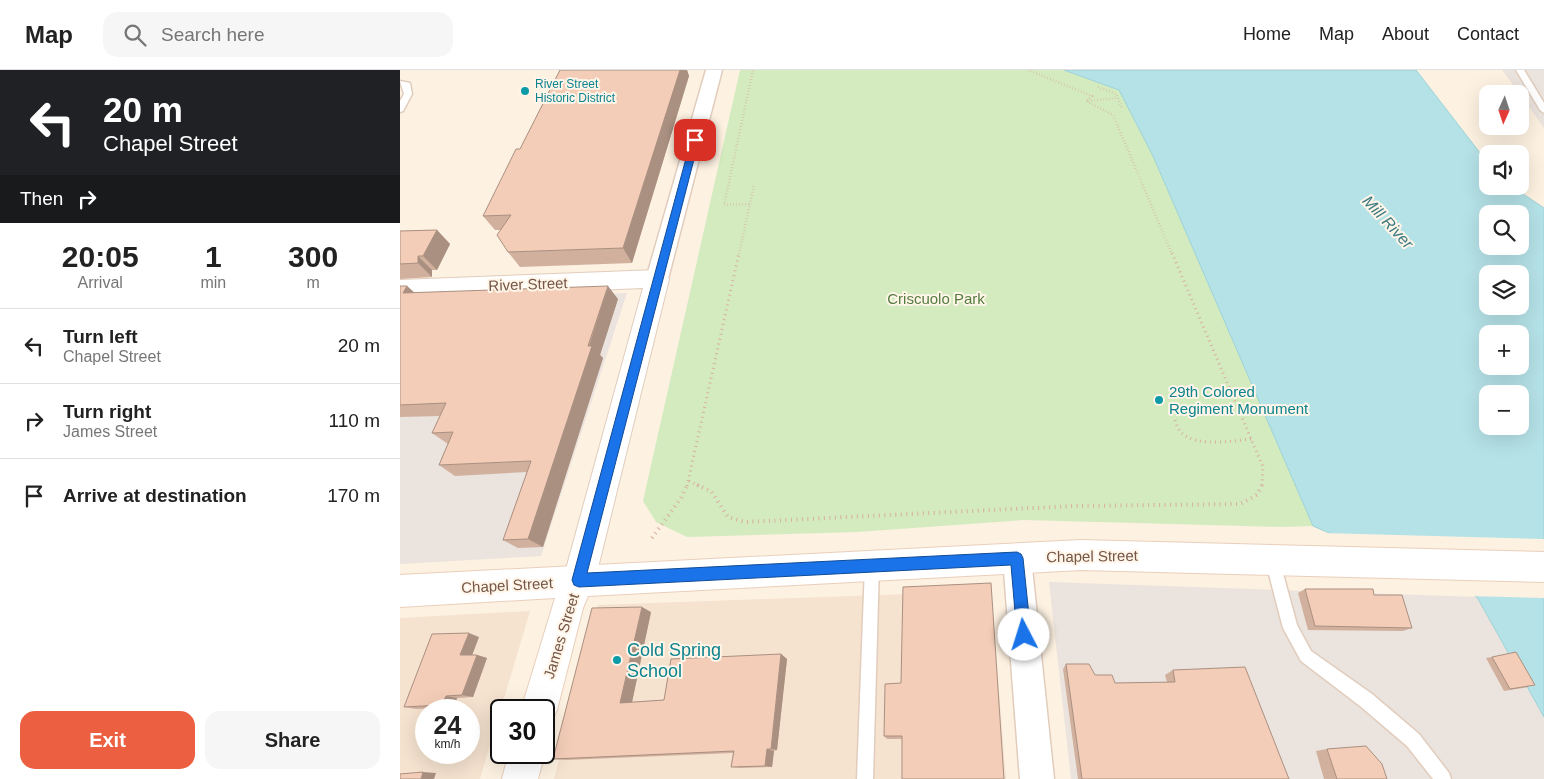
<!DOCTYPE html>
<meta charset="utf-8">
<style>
body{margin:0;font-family:Helvetica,sans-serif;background:#f6f6f6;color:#222;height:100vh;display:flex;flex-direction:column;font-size:19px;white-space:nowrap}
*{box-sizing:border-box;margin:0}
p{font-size:16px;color:#767676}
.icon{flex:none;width:28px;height:28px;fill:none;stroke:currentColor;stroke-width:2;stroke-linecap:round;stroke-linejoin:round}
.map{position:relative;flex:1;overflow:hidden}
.side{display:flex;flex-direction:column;background:#fff;width:400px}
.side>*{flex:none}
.hud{background:#202124;color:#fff;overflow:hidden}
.needle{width:32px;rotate:183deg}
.tools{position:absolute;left:1079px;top:15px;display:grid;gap:10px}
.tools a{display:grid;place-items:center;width:50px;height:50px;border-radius:10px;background:#fff;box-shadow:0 5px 20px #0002;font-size:25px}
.speed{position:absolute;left:15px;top:629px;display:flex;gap:10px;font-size:25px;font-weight:700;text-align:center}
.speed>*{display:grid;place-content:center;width:65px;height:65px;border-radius:50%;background:#fff;box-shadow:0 5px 20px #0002;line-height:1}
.speed small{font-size:12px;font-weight:400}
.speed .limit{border:2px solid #111;border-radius:8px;background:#fff;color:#111}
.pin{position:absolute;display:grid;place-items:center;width:42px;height:42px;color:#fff;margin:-21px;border-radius:10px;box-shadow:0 2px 8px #0006}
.me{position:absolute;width:55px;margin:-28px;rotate:355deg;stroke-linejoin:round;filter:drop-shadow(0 0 4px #0008)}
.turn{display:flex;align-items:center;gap:18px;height:105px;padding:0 20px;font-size:22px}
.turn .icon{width:65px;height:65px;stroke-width:2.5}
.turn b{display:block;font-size:35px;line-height:42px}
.then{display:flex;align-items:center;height:48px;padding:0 20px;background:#0003;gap:10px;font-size:19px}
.eta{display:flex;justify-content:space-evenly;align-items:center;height:85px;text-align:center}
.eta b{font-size:30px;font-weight:800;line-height:35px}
.primary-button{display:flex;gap:10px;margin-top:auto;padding:10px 20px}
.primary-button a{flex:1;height:58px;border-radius:15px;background:#ec6041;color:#fff;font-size:20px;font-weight:800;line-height:58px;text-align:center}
.primary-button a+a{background:#f6f6f6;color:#222}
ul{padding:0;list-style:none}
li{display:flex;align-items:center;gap:15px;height:75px;padding:0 20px;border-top:1px solid #e0e0e0}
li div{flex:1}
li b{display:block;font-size:19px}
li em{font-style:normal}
header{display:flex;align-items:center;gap:30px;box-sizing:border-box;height:70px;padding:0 25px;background:#fff;border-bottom:1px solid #e0e0e0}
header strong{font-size:24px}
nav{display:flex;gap:28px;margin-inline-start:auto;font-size:18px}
.search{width:350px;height:45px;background:#f6f6f6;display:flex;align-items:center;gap:12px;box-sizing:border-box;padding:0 18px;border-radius:15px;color:#767676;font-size:19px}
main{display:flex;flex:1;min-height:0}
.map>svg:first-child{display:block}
</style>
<header>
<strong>Map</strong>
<div class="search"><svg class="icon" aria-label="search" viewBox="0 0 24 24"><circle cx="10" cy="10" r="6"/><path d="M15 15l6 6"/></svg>Search here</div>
<nav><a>Home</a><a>Map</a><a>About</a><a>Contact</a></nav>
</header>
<main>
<section class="side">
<div class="hud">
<div class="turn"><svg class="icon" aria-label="left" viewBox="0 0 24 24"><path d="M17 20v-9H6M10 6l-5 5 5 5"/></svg><div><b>20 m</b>Chapel Street</div></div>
<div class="then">Then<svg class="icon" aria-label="right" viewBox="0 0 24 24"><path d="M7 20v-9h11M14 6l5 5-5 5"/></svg></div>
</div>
<div class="eta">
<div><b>20:05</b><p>Arrival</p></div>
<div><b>1</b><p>min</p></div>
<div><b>300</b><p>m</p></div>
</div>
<ul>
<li><svg class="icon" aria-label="left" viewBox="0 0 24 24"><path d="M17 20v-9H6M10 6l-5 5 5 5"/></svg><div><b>Turn left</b><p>Chapel Street</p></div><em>20 m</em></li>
<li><svg class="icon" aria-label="right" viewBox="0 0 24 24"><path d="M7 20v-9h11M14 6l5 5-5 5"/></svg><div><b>Turn right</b><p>James Street</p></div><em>110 m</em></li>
<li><svg class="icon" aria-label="arrive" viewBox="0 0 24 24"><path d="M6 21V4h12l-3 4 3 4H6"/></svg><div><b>Arrive at destination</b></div><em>170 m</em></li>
</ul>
<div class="primary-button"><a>Exit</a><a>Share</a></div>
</section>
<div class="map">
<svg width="1144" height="709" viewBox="0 0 1144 709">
<rect width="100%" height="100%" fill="#fdf1e1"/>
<path fill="#f5e2cf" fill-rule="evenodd" d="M591,521L606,709H154L198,535Z
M130,541L80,709H0V548ZM26,640H69V682H26Z"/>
<path fill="#ebe3dd" d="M1102,0H1144V58L1120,24Z
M227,223L141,486L0,494V233Z
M649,512L1077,527L1144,647V709H671Z"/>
<path fill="#d3ebbf" d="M340,0H664L719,20L753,86L913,456L882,457L624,450L457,462L287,467L256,452L243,431Z"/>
<path fill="#b5e2e7" stroke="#9bd2d9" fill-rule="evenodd" d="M664,0H1016L1087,92L1088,116H1111L1144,138V647L1077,527L913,456L753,86L719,20ZM1088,144H1120V176H1088ZM1088,204H1120V236H1088ZM1088,264H1120V296H1088ZM1088,324H1120V356H1088Z"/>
<path fill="#fdf1e1" d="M923,463L1144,469V528L1067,526Z"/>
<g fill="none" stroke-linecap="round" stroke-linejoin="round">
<defs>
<path id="service" d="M1116,0H1124L1144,33V43L1140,40Z
M0,11L10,13L12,24L3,41L0,42V31L4,24Z
M872,482L877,484L879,489L897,555L911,581L972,624L1019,664L1049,703L1051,709H1033L1007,676L960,636L901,591L883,558L865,489L867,484Z
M472,488L477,490L479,495L473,709H457L465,495L467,490Z"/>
<path id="minor" d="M306,0H322L268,209L265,215L257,217L249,215L246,209Z
M617,474L627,478L631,488L654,709H620L603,488L607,478Z"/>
<path id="tertiary" d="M257,200L265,203L269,209L195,510L190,521L179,526L168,521L163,510L243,218L0,228V210Z"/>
<path id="secondary" d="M681,470L1144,482V512L681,500L188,526L183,538L157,640L151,652L144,656V640H121L155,528L0,537V505Z
M144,679L145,682L138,709H102L109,682H144Z"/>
</defs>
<use href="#service" stroke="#e1cdbd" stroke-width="3"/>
<use href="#minor" stroke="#e1cdbd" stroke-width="3"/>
<use href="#tertiary" stroke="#e1cdbd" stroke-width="2"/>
<use href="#secondary" stroke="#e9cfbc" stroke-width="2"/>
<path stroke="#d8b09b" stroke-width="2.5" stroke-dasharray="0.5 2.5" stroke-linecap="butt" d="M628,0L692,26L686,31L713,45L772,184
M698,17L716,24L722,38
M688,31L717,28
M349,134L324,135L353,0
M339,184L354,115"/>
<path stroke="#d8b09b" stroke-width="3" stroke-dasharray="1 4" stroke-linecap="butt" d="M772,183L863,397L862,416
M775,350C781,381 829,371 852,369
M289,411L300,416
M287,416L339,183"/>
<path stroke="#d8b09b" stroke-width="4" stroke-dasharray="1 4.5" stroke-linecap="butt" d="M297,415L311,421L328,447L345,452L674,436L840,434L857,425L862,415
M252,468L281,428L287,415"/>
<use href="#service" fill="#fff" fill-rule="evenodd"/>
<use href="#minor" fill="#fff" fill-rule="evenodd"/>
<use href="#tertiary" fill="#fff" fill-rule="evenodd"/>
<use href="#secondary" fill="#fff" fill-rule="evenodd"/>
</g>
<path fill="#d1b09e" d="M160,0H287L289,6L232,193L120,197L108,182L100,160H95L83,146L120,79Z
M37,160L50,174L37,200H32V207L0,209V161Z
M0,216H7L14,222L218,229L200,285L203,288L143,477L118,478L103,470L127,402L55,406L39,395L48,374L32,363L40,346L0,347Z
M905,519L974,525L1012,558L1003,561L908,560L898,523Z
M251,542L232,632L264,630L381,584L387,589L377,680L374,681L372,697L339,698L331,697L333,683L166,690L153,689Z
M79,567L72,585H77L87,588L73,627L57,628L54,637L16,639L4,637Z
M1092,587L1129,617L1104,621L1086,588Z
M666,594L715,613L767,612L765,605L773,600L889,709H678L663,599Z
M501,613L502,669H487L484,666Z
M927,679L987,709H924L916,681Z"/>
<path fill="#aa9081" d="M280,0H287L289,6L232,193L223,178Z
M37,160L50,174L37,200L23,186Z
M18,186L32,200V207L18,193Z
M7,216L21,229L3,223Z
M208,216L218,229L200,285L203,288L143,477L128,469Z
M242,537L251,542L231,637L220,633Z
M69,563L79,567L71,588L60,585Z
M381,584L387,589L377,680L371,679Z
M77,585L87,588L73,627L62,625Z
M46,626L57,628L54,637L42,635Z
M367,679L374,681L372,697L365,696Z
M23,702L36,703L34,709H21Z"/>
<path fill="#f3cdb8" stroke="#aa9081" d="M160,0H280L223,178L108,182L97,165L111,145L83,146L116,79H120Z
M37,160L23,186H18V193L0,194V161Z
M0,216H7L3,223L208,216L188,276H192L128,469L103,470L131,391L39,395L53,362L32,363L46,333L0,335Z
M591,513L604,709H502V666H484L485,614L501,613L503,517Z
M905,519H973L974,525H1002L1012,558L915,556Z
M242,537L220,633L264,630L271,589L381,584L371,679H367L365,696L331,697L334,681L153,689L192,538Z
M69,563L60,585H77L62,625L46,626L42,635L4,637L32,564Z
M1116,582L1135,615L1110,619L1092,587Z
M666,594H689L695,605H712L715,613L775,612L773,600L845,597L889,709H682Z
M966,676L982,694L987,709H937L927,679Z
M23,702L21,709H0V704Z"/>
<path fill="#1a73e8" stroke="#114b97" d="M295,67L299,70L187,503L617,482L621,484L623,488L631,565L629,570L624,572L619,570L617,565L611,495L179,517L174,515L172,510L291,70Z"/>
<g fill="#0f9aa8" stroke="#fff5e8" stroke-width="2">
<circle cx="125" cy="21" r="5"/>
<circle cx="759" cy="330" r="5"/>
<circle cx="217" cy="590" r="5"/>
</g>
<g text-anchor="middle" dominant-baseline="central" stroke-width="4" stroke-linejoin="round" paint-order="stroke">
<g font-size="12" fill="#0d838f" stroke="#fff5e8" text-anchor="start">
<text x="135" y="14">River Street<tspan x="135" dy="14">Historic District</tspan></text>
</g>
<g font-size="15" fill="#755647" stroke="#fff5e8">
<text transform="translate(128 214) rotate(-2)">River Street</text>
<text transform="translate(692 486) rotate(-1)">Chapel Street</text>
<text transform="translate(107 515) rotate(-3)">Chapel Street</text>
<text transform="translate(161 566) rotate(-73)">James Street</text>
</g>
<g font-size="15" fill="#547b3f" stroke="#fff5e8">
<text x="536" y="228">Criscuolo Park</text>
</g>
<g font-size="15" fill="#0d838f" stroke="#fff5e8" text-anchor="start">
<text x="769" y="321">29th Colored<tspan x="769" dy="17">Regiment Monument</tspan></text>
</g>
<g font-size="16" font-style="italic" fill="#3d7a83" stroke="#fff5e8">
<text transform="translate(988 152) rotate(47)">Mill River</text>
</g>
<g font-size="18" fill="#0d838f" stroke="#fff5e8" text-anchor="start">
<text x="227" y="580">Cold Spring<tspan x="227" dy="21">School</tspan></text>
</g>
</g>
</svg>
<div class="tools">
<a><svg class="needle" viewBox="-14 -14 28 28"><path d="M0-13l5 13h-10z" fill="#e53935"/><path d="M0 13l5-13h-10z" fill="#767676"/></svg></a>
<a><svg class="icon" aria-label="sound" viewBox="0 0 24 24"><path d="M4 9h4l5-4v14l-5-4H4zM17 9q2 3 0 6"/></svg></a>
<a><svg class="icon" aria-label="search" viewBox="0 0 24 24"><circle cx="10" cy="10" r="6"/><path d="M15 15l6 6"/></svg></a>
<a><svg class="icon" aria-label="layers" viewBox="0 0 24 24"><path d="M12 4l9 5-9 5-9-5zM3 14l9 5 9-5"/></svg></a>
<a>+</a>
<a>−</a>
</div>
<div class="speed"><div>24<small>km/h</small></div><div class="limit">30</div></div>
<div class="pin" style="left:295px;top:70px;background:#d93025"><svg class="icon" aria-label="arrive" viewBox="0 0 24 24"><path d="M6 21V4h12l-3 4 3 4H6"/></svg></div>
<svg class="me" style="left:624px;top:565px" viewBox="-20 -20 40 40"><circle r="19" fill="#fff"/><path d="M0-13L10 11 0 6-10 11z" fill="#1a73e8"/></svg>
</div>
</main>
